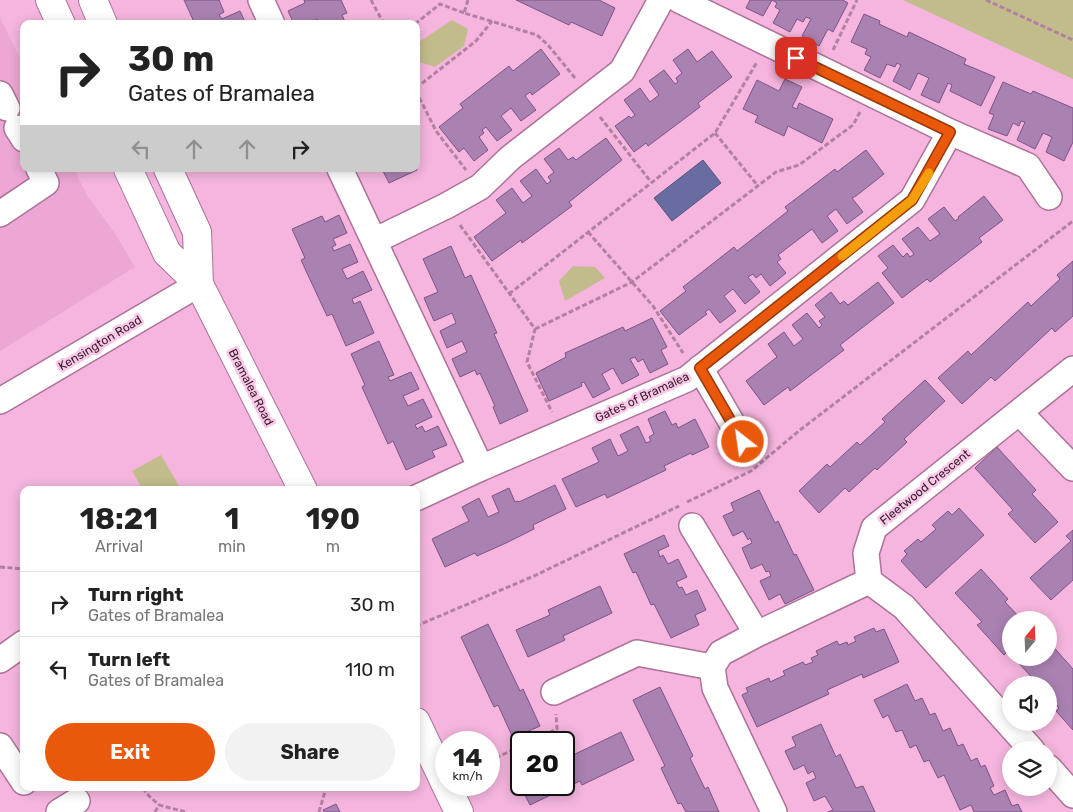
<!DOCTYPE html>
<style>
body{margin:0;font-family:Rubik,sans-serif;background:#f2f2f2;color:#222;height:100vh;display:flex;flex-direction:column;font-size:19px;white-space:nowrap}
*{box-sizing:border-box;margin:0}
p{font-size:16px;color:#767676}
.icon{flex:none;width:28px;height:28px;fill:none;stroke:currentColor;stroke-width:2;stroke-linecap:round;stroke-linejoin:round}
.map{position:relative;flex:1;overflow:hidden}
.details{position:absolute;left:20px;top:486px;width:400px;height:305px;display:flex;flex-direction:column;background:#fff;border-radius:10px;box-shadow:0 2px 12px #0003}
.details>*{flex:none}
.banner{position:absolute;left:20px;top:20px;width:400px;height:152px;border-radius:10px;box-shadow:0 2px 12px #0003;background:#fff;color:#222;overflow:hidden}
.needle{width:32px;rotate:19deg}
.buttons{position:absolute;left:1002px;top:611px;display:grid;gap:10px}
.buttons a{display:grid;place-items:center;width:55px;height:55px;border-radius:50%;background:#fff;box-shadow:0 2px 12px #0003;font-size:25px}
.speed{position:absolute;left:435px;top:731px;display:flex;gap:10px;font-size:25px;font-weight:700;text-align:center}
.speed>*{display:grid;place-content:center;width:65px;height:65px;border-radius:50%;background:#fff;box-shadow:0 2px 12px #0003;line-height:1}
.speed small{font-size:12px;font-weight:400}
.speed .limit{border:2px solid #111;border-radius:8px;background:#fff;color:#111}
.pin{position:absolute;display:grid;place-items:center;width:42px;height:42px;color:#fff;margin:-21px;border-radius:10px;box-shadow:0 2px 8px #0006}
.me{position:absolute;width:55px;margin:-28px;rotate:330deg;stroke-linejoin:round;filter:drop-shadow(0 0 4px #0008)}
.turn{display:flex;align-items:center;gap:18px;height:105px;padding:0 25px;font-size:22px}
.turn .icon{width:65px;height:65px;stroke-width:2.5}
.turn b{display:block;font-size:35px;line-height:42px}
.lanes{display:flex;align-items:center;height:48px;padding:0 25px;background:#0003;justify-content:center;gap:25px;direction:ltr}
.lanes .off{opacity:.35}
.eta{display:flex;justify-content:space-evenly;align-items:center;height:85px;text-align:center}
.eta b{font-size:30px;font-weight:700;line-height:35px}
.action{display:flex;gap:10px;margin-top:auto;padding:10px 25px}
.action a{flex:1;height:58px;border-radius:30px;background:#ea580c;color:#fff;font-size:20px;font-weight:700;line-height:58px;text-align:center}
.action a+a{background:#f2f2f2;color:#222}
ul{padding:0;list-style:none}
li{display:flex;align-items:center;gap:15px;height:65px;padding:0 25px;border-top:1px solid #e0e0e0}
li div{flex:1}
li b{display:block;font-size:19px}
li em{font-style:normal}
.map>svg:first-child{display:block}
</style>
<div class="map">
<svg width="1073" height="812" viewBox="0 0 1073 812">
<rect width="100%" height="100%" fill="#f5b5de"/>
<path fill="#eca7d4" d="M0,18L24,66V169H74L88,197L114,232L135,267L0,351Z"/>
<path fill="#c2bc8c" d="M903,0H1073V79Z
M452,20L468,29L464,46L435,67L416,61V44Z
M573,266L595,267L605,278L565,301L559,281Z
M161,455L181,489L180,490H143L132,471Z"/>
<path fill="#686ca1" stroke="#58537d" d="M703,160L721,183L672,221L654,198Z"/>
<path fill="#aa82b2" stroke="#7c5384" d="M184,0H219L224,12L219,15L222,19L240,11L246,24H195Z
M304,0H341L347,13L342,15L346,24H319L317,19L308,24H294L288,11L305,3Z
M516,0H599L615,8L602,36L571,22L569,25Z
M750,0H772L763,16L746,8Z
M772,0H843L848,3L833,32L828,29L819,46L802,36L811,19L806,17L803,22L797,19L790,32L773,23L780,10L775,7L777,3Z
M864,14L880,21L879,24L907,37L909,32L966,59L964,64L995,77L981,106L950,91L952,85L948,83L939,103L921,95L929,78L918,73L910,90L893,81L901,65L897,63L895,67L887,64L880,78L864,70L871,57L865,54L867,49L851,42Z
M541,49L560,74L532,95L530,92L525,96L536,110L521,121L511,108L501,116L512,130L497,141L486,127L482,130L484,133L479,137L488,150L474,161L464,148L459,152L439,127L463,108L460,104L509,66L513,71Z
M688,49L697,62L712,51L732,77L698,103L700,107L648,146L646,143L634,152L615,126L629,116L631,118L635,115L624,100L640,88L650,102L659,95L649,81L664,70L675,84L678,82L676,78L682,73L673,60Z
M785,79L802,87L792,107L797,109L799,103L833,119L822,143L788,126L784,136L755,122L758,116L743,109L757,80L779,91Z
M1003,82L1031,94L1033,91L1073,108V142L1064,161L1046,152L1052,137L1043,133L1035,149L1017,140L1025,122L1021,121L1019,126L1013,123L1007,136L988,129L994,115L989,113Z
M606,138L622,160L569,202L572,206L522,243L521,240L492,261L474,237L506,213L496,200L512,188L523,203L532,196L520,181L536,169L547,184L551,181L548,177L554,172L544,159L559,148L568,160L573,157L576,160Z
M866,150L884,174L856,196L852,198L863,212L847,224L836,209L827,216L838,231L822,243L812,229L778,255L781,259L777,262L786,273L770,286L761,274L756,278L753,274L748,277L760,292L745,304L733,289L724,296L736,311L720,323L709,309L705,312L707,314L679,335L660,311L686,291L683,287L734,247L737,251L788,211L785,207L835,169L837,172Z
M416,167L417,170L389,183L382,169H416Z
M984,196L1003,220L979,238L982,242L930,282L927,279L902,298L882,273L888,268L878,256L893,245L903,257L907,253L910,257L914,254L902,239L918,227L930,241L940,234L928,219L944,207L955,221L959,218L958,217Z
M339,215L347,233L333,239L336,245L332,247L334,251L350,244L358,262L342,269L347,279L363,271L372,290L352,299L354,304L360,301L374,333L346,346L332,314L327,316L301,260L305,258L292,229L322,216L325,222Z
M451,246L465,278L471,275L497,333L494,334L528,411L500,424L493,407L495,406L480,373L477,375L475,370L460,377L452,359L467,352L462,341L447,348L440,331L456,323L452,313L434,321L424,298L438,292L423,259Z
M1073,261V316L1055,332L1052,328L995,381L991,377L962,404L938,378L968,351L971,355L1028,302L1031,306L1060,279L1057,275Z
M878,282L894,303L840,345L844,350L790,391L788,387L764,405L746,381L777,357L768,344L784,332L794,346L803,339L792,325L807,313L819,328L822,325L819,321L825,317L815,305L831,292L840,304L844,301L848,305Z
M652,318L667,347L661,350L668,364L650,373L643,359L638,362L635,357L630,359L639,375L622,384L613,368L602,374L610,389L593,398L584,382L581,383L582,386L549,401L536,373L566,357L565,353L623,327L625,331Z
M379,341L394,375L388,377L390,381L411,372L419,389L403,396L408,406L423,399L432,417L415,425L417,429L422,426L425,432L438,426L447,445L432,451L435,457L406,470L393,441L388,444L362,387L365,385L351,354Z
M925,380L945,401L904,439L907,442L877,470L875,468L849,492L845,488L819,513L799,491L827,464L830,467L857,442L860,445L885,422L882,419Z
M665,411L672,425L676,423L678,428L695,419L709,447L692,455L691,453L664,466L666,470L607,498L605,494L576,507L562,479L599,462L592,448L610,439L618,456L628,451L620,435L638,426L646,443L651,441L649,437L654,434L648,419Z
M997,447L1036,490L1032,494L1058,522L1035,543L1008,514L1013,510L975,468Z
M555,485L566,509L533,525L534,529L506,543L477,556L475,553L445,567L432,539L469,521L462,507L479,498L488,517L499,512L492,496L509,488L515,502L518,501L519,502Z
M759,490L775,523L778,521L794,555L796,554L814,590L785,604L780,594L769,600L760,581L771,576L769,571L766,572L762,564L751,569L742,548L752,543L750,538L748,540L743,531L733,536L723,516L734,511L731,503Z
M959,508L984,535L926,588L901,561L907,554L904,551L918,539L921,542L936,529L932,525L948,511L952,515Z
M1073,530V580L1051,600L1030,578L1071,541L1066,536Z
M664,535L669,546L658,551L660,557L663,555L668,564L678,559L687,577L676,582L679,588L682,587L686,595L697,590L706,610L695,615L699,625L671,638L654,604L651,605L636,572L633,573L624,554Z
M981,569L1008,599L1005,602L1022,620H1011V655L1008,651L1004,655L977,625L982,622L955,593Z
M600,586L612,613L563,636L565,640L528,657L516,630L550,615L548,610Z
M488,624L520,691L523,689L540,726L513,738L498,705L494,707L461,637Z
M874,628L876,632L884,629L899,662L863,678L862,674L827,690L829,694L757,727L742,695L748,692L746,688L769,678L770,682L785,675L783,671L803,662L805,665L813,662L811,658L818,655L816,651L837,641L839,645L847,642L848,645L856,641L854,637Z
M1049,642L1073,669V730L1056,711L1059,708L1049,696V685H1039L1014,658H1049Z
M907,684L915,701L922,698L930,715L935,713L943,731L950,728L958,746L963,744L971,761L977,758L981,767L985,765L994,786L990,788L994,795L1005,790L1012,806L1018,804L1022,812H974L971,805L960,810L944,775L938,778L929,760L924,762L916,745L910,748L902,730L896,732L888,715L883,718L874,700Z
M660,687L693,756L690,758L705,789L708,787L719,812H686L681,803L678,804L661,768L665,766L633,700Z
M821,724L836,757L840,754L856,788L863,786L875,812H828L833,810L825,796L814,801L806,783L816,778L813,771L808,774L804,765L794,770L785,751L796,746L792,737Z
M621,732L634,760L582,785L580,781L530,805L517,779L521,776V785H564V756L570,753L571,756Z
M336,804L340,812H324L323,810Z"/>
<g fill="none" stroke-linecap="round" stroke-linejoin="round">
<defs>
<path id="minor" d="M261,0L272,24
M0,94L7,108
M17,128L24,139
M950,132L1028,166L1049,197
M340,169L481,468
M0,214L46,183L39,169
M374,241L446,206L480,187L510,158L622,71L661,0
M700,368L743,442
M0,401L199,284
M1019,412L1073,468
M416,498L481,468L687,379L912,200L950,132L679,0
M692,526L757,634
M0,660L24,643
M554,692L637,653L712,667
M0,746L24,782
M1032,750L904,607L869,581L866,553L874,528L1073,369
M1049,768L1073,795
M59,812L77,801
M774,812L715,688L712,667L721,653L757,634L869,581"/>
<path id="major" d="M50,0L61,24
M93,0L103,24
M128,169L167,253L199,284L303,490
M168,169L197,232L199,284
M416,722L446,785
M446,785L459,812"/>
</defs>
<use href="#minor" stroke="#ad7298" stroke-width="28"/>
<use href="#major" stroke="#ad7298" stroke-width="30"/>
<path stroke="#b280a0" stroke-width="3" stroke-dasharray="5 2.5" stroke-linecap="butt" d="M371,0L384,24
M468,0L464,13L537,35L548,45L575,78
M986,0L1073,40
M415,24L440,4L464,13
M833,50L857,0
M416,88L476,41L492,21
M416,91L436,131L466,170
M600,117L651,182
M715,133L758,186
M460,225L535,329L527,362L552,412
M588,232L653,306L683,353
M509,294L715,133L757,62
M535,329L632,282L776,172L799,165L853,125L860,112
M687,502L751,471L800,430L1073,221
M0,567L24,569
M416,626L534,576L679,506
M529,742L557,729L556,714
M489,761L521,746
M143,788L147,794L159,805
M155,812L159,805L186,812
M319,812L326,788"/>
<use href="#minor" stroke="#fff" stroke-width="25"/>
<use href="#major" stroke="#fff" stroke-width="28"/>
</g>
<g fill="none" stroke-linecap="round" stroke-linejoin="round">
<defs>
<path id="route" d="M743,442L700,368L912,200L950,132L796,58"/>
</defs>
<use href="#route" stroke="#983908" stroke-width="12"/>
<use href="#route" stroke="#ea580c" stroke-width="9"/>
<path stroke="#f59e0b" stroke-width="9" d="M842,256L912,200L929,173"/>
</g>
<g text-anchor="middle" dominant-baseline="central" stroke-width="5" stroke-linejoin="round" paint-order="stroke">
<g font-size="12" fill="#311a29" stroke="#fbc7e7">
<text transform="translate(100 343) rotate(-31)">Kensington Road</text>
<text transform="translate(251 387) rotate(63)">Bramalea Road</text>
<text transform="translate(642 397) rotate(-25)">Gates of Bramalea</text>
<text transform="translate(925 487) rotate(-39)">Fleetwood Crescent</text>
</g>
</g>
</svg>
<div class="buttons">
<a><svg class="needle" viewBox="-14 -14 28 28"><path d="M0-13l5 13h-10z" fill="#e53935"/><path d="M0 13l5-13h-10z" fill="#767676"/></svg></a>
<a><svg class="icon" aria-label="sound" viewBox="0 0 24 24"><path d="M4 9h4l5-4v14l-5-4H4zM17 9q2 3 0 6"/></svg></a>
<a><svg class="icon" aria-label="layers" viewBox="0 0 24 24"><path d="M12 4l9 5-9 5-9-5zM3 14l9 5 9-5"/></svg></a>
</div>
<div class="speed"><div>14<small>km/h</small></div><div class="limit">20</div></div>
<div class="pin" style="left:796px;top:58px;background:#d93025"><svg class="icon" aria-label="arrive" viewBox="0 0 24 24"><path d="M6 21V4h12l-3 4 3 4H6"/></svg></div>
<svg class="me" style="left:743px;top:442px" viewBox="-20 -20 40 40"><circle r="17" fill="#ea580c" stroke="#fff" stroke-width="3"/><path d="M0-11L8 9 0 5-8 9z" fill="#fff"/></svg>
<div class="banner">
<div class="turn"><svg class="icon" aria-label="right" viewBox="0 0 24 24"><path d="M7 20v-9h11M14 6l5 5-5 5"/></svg><div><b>30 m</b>Gates of Bramalea</div></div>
<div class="lanes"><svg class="icon off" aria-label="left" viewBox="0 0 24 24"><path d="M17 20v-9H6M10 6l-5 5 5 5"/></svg><svg class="icon off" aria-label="ahead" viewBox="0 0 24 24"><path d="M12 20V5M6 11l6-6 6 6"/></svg><svg class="icon off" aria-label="ahead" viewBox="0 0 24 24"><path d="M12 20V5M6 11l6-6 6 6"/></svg><svg class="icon" aria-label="right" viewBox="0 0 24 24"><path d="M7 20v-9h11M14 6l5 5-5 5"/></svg></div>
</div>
<section class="details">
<div class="eta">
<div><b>18:21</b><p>Arrival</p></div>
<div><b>1</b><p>min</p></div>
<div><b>190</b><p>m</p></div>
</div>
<ul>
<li><svg class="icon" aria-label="right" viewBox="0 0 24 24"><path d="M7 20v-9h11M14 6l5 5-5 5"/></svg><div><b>Turn right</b><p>Gates of Bramalea</p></div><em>30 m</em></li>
<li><svg class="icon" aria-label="left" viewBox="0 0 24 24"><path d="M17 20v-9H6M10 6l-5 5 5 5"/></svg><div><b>Turn left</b><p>Gates of Bramalea</p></div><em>110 m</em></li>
</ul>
<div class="action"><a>Exit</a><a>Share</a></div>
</section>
</div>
